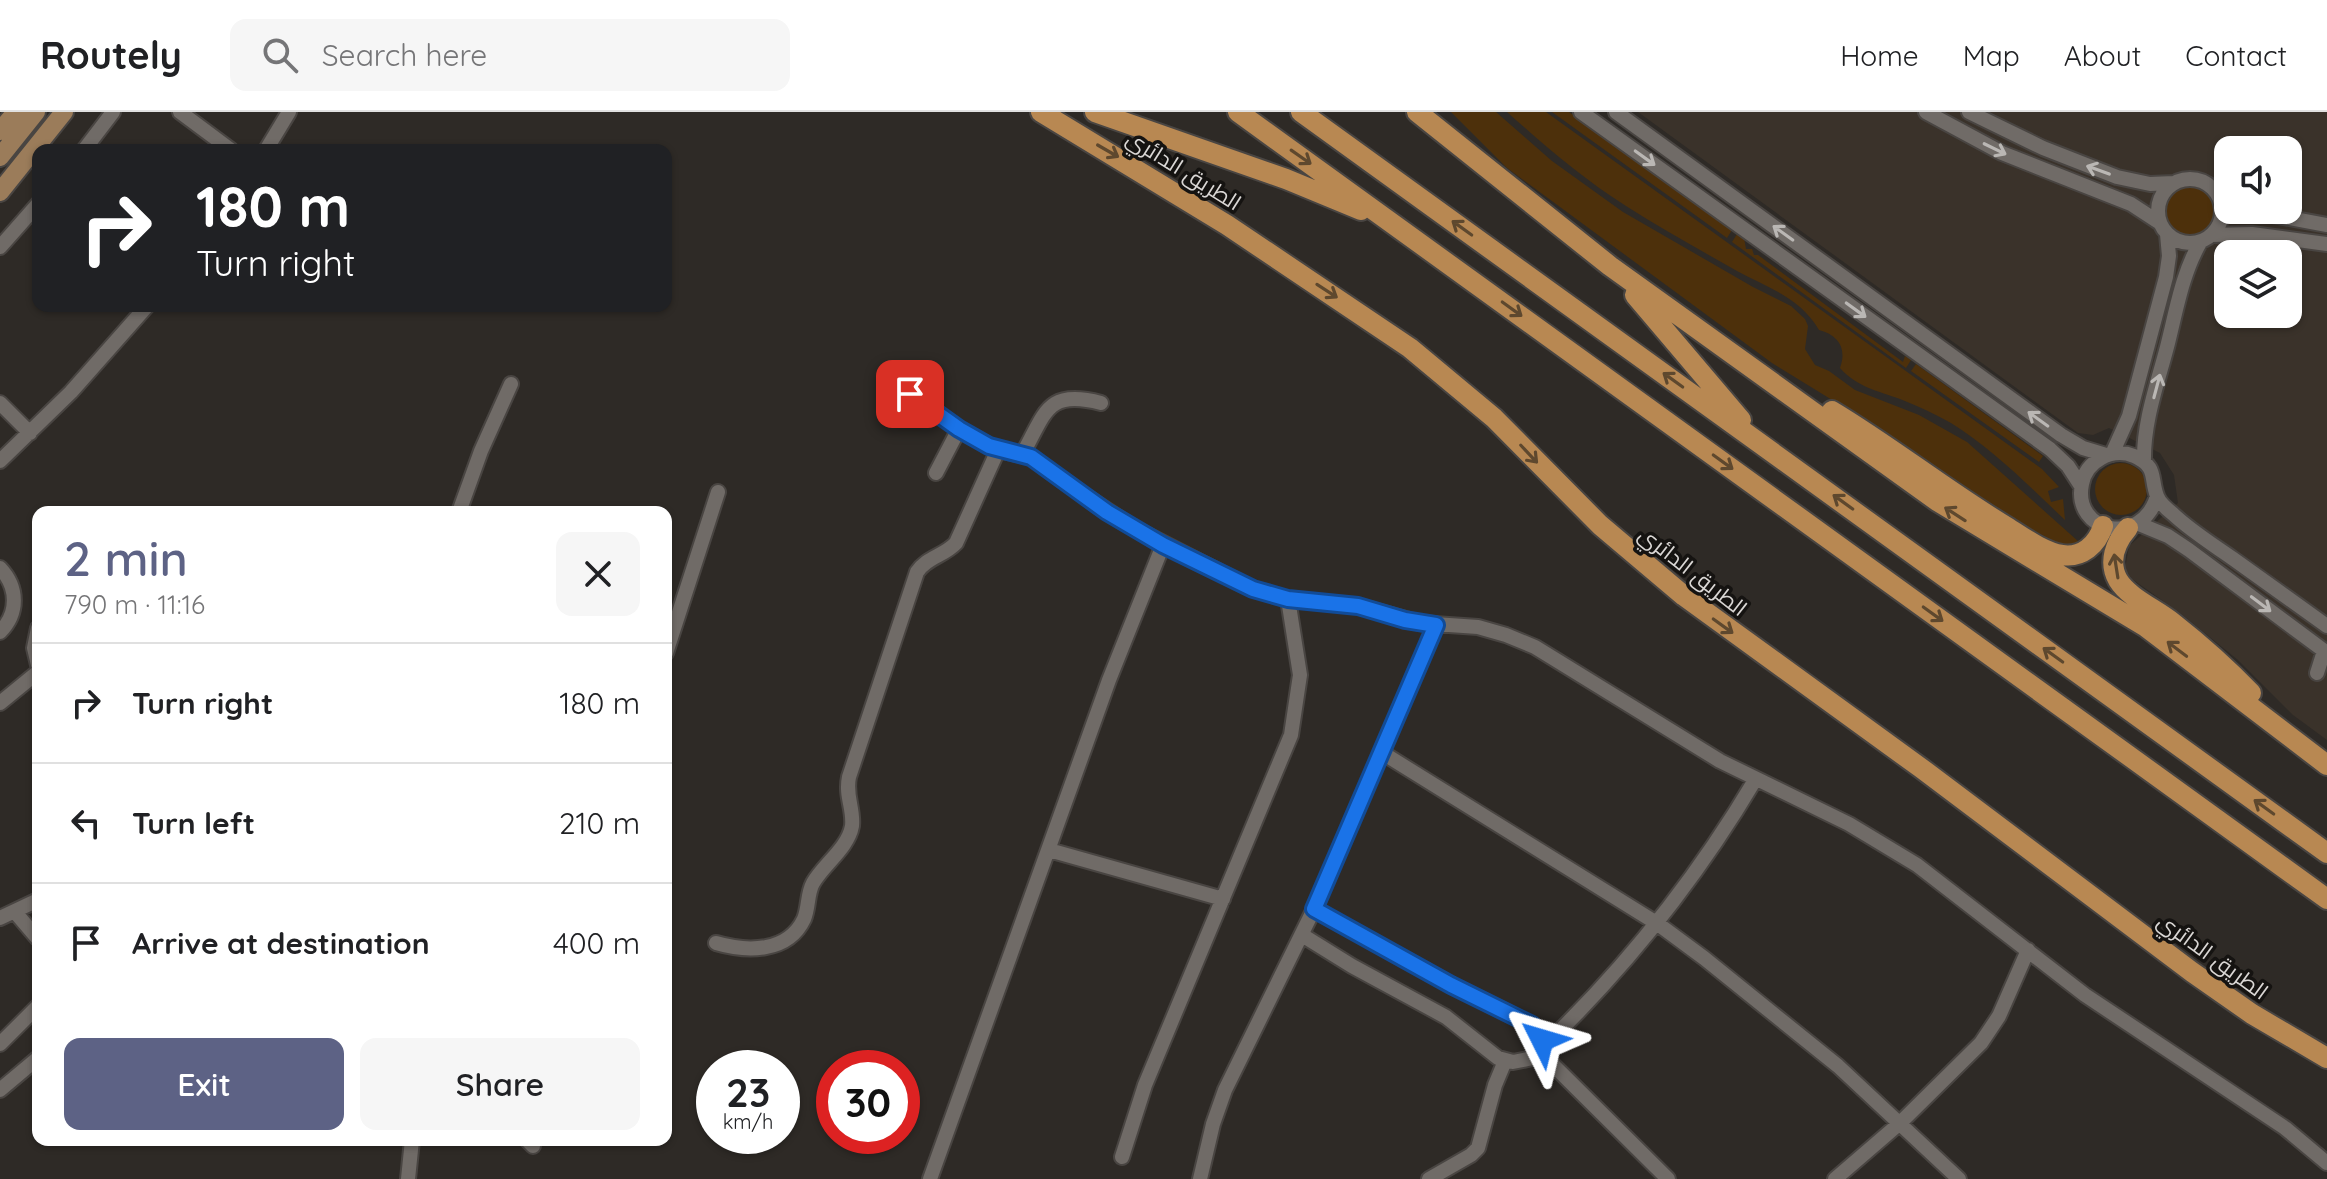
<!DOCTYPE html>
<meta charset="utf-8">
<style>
body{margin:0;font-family:Quicksand,Cairo,sans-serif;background:#f6f6f6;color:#202124;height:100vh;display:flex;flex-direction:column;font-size:30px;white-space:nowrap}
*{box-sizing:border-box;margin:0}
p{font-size:26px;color:#757577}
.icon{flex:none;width:44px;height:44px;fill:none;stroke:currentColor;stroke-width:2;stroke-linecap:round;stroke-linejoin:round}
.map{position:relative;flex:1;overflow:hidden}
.panel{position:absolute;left:32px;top:394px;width:640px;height:640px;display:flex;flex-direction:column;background:#fff;border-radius:16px;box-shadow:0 2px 6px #0004}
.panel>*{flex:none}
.banner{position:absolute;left:32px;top:32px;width:640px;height:168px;border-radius:16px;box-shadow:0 2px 6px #0004;background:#202124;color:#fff;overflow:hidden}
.fabs{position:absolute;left:2214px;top:24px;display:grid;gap:16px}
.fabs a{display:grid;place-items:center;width:88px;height:88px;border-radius:16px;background:#fff;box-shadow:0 2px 6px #0004;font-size:40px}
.speed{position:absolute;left:696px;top:938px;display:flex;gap:16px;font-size:40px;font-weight:700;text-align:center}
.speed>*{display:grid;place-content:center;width:104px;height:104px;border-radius:50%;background:#fff;box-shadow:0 2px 6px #0004;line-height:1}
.speed small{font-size:20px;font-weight:400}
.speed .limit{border:12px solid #d22;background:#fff;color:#111}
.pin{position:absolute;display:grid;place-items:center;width:68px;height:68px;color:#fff;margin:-34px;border-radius:16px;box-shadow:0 4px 12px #0006}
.me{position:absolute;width:88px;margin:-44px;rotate:310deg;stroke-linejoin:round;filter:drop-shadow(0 0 6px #0008)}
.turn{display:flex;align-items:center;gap:28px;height:168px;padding:0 32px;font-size:36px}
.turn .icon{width:104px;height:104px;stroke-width:2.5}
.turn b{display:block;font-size:56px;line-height:68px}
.round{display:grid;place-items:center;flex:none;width:84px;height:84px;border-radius:16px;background:#f6f6f6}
.headline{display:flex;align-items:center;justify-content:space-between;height:136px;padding:0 32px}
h1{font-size:48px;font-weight:600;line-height:60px;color:#5d6285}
.action{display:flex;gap:16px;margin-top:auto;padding:16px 32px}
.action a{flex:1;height:92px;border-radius:16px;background:#5d6285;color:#fff;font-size:32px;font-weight:600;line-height:92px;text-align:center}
.action a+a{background:#f6f6f6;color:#202124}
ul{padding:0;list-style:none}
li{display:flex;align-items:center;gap:24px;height:120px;padding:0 32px;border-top:2px solid #e0e0e0}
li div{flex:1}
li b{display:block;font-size:30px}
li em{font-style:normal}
header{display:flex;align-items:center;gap:48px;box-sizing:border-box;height:112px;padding:0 40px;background:#fff;border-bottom:2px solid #e0e0e0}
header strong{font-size:38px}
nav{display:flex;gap:44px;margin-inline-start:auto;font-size:28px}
.search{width:560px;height:72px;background:#f6f6f6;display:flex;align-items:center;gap:20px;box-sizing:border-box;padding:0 28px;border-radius:16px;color:#757577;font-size:30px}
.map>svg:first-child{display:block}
</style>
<header>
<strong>Routely</strong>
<div class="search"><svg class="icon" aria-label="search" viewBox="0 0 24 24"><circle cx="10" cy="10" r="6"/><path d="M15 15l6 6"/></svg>Search here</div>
<nav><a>Home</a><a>Map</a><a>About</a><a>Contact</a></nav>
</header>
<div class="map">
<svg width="2327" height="1067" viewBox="0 0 2327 1067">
<rect width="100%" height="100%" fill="#2e2a26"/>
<path fill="#3a322a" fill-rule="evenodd" d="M1638,0H2327V628L2293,603L2238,548L2180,501L2132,467L2125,457L2129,434L2178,391L2174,363L2160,341L2109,316L2093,323L2078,321ZM2228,38H2288V98H2228ZM2228,142H2288V202H2228Z"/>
<path fill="#4d300b" d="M1451,0H1496L1552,49L1623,100L1753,175L1791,194L1805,207L1808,214L1805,237L1815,253L1829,259L1855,278L1919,303L1967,330L2079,430L2075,434H2063L2003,402L1881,318L1772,251L1507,56Z
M1507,0H1546L2042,357L2059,375L2048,379L2051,390L2063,387L2065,408C2029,374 1993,337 1951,311C1935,302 1918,294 1900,287C1878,279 1857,275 1840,256C1847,237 1839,223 1819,218C1800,185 1768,176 1737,159C1700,138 1662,117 1626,94C1583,67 1545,34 1507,0Z
M1552,0H1569L1732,118L1727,126Z
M2164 99a26 26 0 1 1 52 0a26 26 0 1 1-52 0Z
M1737,122L1744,126L1746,137H1752L1754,143H1758L1903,250L1905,244L1911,248L1906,256L1732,130Z
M1916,252L2043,344L2039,350L1911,259Z
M2095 377a26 26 0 1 1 52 0a26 26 0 1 1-52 0Z"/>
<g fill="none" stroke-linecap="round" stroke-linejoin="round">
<defs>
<path id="minor" d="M180,0L231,38
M1581,0L2050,337L2068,354L2081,374
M1616,0L2061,323L2083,336L2106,343
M1926,0L2002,41L2131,92L2160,111
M1969,0L2043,36L2117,65L2150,72L2174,71
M84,38L113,0
M266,38L289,0
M2158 99a32 32 0 1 1 64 0a32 32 0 1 1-64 0Z
M2246,98L2327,113
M2211,123L2252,122L2327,132
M0,135L38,92
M885,265L959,317L998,338L1031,345L1081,381L1134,416L1253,477L1288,487L1358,494L1420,511L1478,515L1506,523L1535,535L1720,649L1849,712L1917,753L2085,883L2285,1016L2327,1051
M0,291L30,321
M1023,341C1046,300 1047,277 1101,291
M2112,342L2129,304L2166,165L2169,144L2167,122
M0,349L71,280L147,194
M2144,350C2143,311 2157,273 2167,235C2176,200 2182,161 2201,129
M936,361L959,317
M2157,384C2142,436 2072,421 2082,372C2086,349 2112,335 2134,344C2158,355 2150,366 2157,384C2159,390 2168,398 2173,402C2191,419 2212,432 2232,446C2264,469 2295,491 2327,514
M459,400L481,339L511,272
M2139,412L2168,424L2189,438L2327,541
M0,456C18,475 19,501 0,520
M38,516L34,536L38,553
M666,541L718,380
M2317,561L2324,539
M0,591L38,560
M1381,640L1658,812L1704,846L1838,954L1959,1067
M1049,738L1223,787
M15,800L38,827
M0,806L38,788
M1302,823L1352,854L1446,905L1498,946L1513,950L1533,946L1542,934L1540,923L1532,913L1451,873L1314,797
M716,831C747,840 788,841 804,807C809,795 807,782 813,771C824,752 848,736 852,714C854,697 845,684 849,665L917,460C927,445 944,444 956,431L998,338
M0,932L38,894
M0,978L38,946
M527,1028L533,1034
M1122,1045L1145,973L1291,623L1300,563L1288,487
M408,1067L412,1028
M930,1067L1109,568L1163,433
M1200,1067L1213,1012L1225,978L1314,797L1436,513
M1429,1067L1471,1043L1478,1036L1495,973L1505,949
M1668,1067L1539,939C1624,858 1695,769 1755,668
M1835,1067L1900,1011L1981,931L1999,904L2028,838"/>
<path id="major" d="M0,19L16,0
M0,45L36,0
M0,80L64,0"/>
<path id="highway" d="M1041,0L1227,113L1410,236L1494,306L1600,413L1684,484L1921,656L2192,860L2252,902L2327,946
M1095,0L1286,67L1361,98
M1238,0L2327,787
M1301,0L2327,741
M1417,0L1610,154L1937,389L2146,515L2327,653
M1635,183L1741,308
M1832,299C1892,335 1947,379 2007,415C2023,425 2043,440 2062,443C2082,446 2097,433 2103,414
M2128,416C2115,431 2108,450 2118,468C2129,486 2156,497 2172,510C2200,532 2227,556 2251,581"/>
</defs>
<use href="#minor" stroke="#494542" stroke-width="18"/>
<use href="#major" stroke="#494542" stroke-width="22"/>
<use href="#highway" stroke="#494542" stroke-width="24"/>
<use href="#minor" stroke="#706b67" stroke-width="14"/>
<use href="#major" stroke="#9b7c5a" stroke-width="18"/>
<use href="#highway" stroke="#b88852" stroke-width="20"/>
</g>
<defs><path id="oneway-shaft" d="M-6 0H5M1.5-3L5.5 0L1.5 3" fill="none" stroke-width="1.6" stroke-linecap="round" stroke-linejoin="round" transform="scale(2)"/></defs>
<g stroke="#bab7b4">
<use href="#oneway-shaft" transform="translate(1995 37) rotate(26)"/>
<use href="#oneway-shaft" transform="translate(1645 46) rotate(36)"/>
<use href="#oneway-shaft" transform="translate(2098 58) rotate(-160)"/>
<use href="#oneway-shaft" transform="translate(1783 121) rotate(-144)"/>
<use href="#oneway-shaft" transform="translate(1856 198) rotate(36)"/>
<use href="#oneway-shaft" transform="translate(2157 274) rotate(-75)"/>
<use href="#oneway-shaft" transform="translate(2038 307) rotate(-144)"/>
<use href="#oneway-shaft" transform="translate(2261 492) rotate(37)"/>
</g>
<g stroke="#5e482e">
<use href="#oneway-shaft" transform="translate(1108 39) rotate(30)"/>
<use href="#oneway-shaft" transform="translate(1301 45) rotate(35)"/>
<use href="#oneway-shaft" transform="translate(1462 116) rotate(-144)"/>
<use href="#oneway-shaft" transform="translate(1327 179) rotate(33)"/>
<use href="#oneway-shaft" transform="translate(1512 197) rotate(36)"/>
<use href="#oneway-shaft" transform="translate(1673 268) rotate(-144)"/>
<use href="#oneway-shaft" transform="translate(1529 342) rotate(47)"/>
<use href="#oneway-shaft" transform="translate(1723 350) rotate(36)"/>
<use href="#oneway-shaft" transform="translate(1843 390) rotate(-144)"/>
<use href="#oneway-shaft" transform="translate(1955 402) rotate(-147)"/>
<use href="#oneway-shaft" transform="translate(2116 454) rotate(-99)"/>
<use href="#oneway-shaft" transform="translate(1933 502) rotate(36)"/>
<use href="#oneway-shaft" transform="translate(1723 514) rotate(36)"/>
<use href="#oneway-shaft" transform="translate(2177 537) rotate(-143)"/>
<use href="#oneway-shaft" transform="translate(2053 543) rotate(-144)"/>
<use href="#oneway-shaft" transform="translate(2264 695) rotate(-144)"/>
</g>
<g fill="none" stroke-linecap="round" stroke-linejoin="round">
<defs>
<path id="route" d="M910,282L959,317L989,334L1031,345L1107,400L1163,433L1253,477L1288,487L1358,494L1405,508L1436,513L1314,797L1451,873L1532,913L1542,928"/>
</defs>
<use href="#route" stroke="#114b97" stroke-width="20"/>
<use href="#route" stroke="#1a73e8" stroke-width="14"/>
</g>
<g text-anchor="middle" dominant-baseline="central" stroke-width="7" stroke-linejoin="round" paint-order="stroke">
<g font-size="22" fill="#dad7d5" stroke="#151311">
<text transform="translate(1184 58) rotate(32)">الطريق الدائري</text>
<text transform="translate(1693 459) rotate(38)">الطريق الدائري</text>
<text transform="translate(2213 844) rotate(36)">الطريق الدائري</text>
</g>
</g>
</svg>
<div class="fabs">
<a><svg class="icon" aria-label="sound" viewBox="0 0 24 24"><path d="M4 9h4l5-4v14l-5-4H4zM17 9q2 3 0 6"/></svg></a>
<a><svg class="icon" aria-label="layers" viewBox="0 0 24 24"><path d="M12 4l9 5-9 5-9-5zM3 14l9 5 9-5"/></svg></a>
</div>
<div class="speed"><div>23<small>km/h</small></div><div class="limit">30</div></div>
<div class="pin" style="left:910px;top:282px;background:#d93025"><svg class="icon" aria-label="arrive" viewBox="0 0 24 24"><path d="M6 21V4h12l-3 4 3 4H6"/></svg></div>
<svg class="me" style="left:1542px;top:928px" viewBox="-20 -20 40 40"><path d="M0-17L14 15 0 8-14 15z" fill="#1a73e8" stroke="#fff" stroke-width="4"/></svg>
<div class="banner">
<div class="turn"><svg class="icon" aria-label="right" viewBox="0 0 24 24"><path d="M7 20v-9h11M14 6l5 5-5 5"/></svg><div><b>180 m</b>Turn right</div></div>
</div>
<section class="panel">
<div class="headline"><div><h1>2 min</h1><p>790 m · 11:16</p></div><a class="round"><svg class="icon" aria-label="close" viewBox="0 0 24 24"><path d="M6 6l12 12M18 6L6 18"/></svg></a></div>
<ul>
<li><svg class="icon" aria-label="right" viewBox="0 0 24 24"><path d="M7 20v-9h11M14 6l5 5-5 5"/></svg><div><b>Turn right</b></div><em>180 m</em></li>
<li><svg class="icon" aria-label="left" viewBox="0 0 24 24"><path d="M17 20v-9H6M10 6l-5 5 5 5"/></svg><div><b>Turn left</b></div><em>210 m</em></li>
<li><svg class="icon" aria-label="arrive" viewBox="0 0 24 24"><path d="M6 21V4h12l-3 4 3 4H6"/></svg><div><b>Arrive at destination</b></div><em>400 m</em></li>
</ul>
<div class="action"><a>Exit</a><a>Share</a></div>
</section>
</div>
